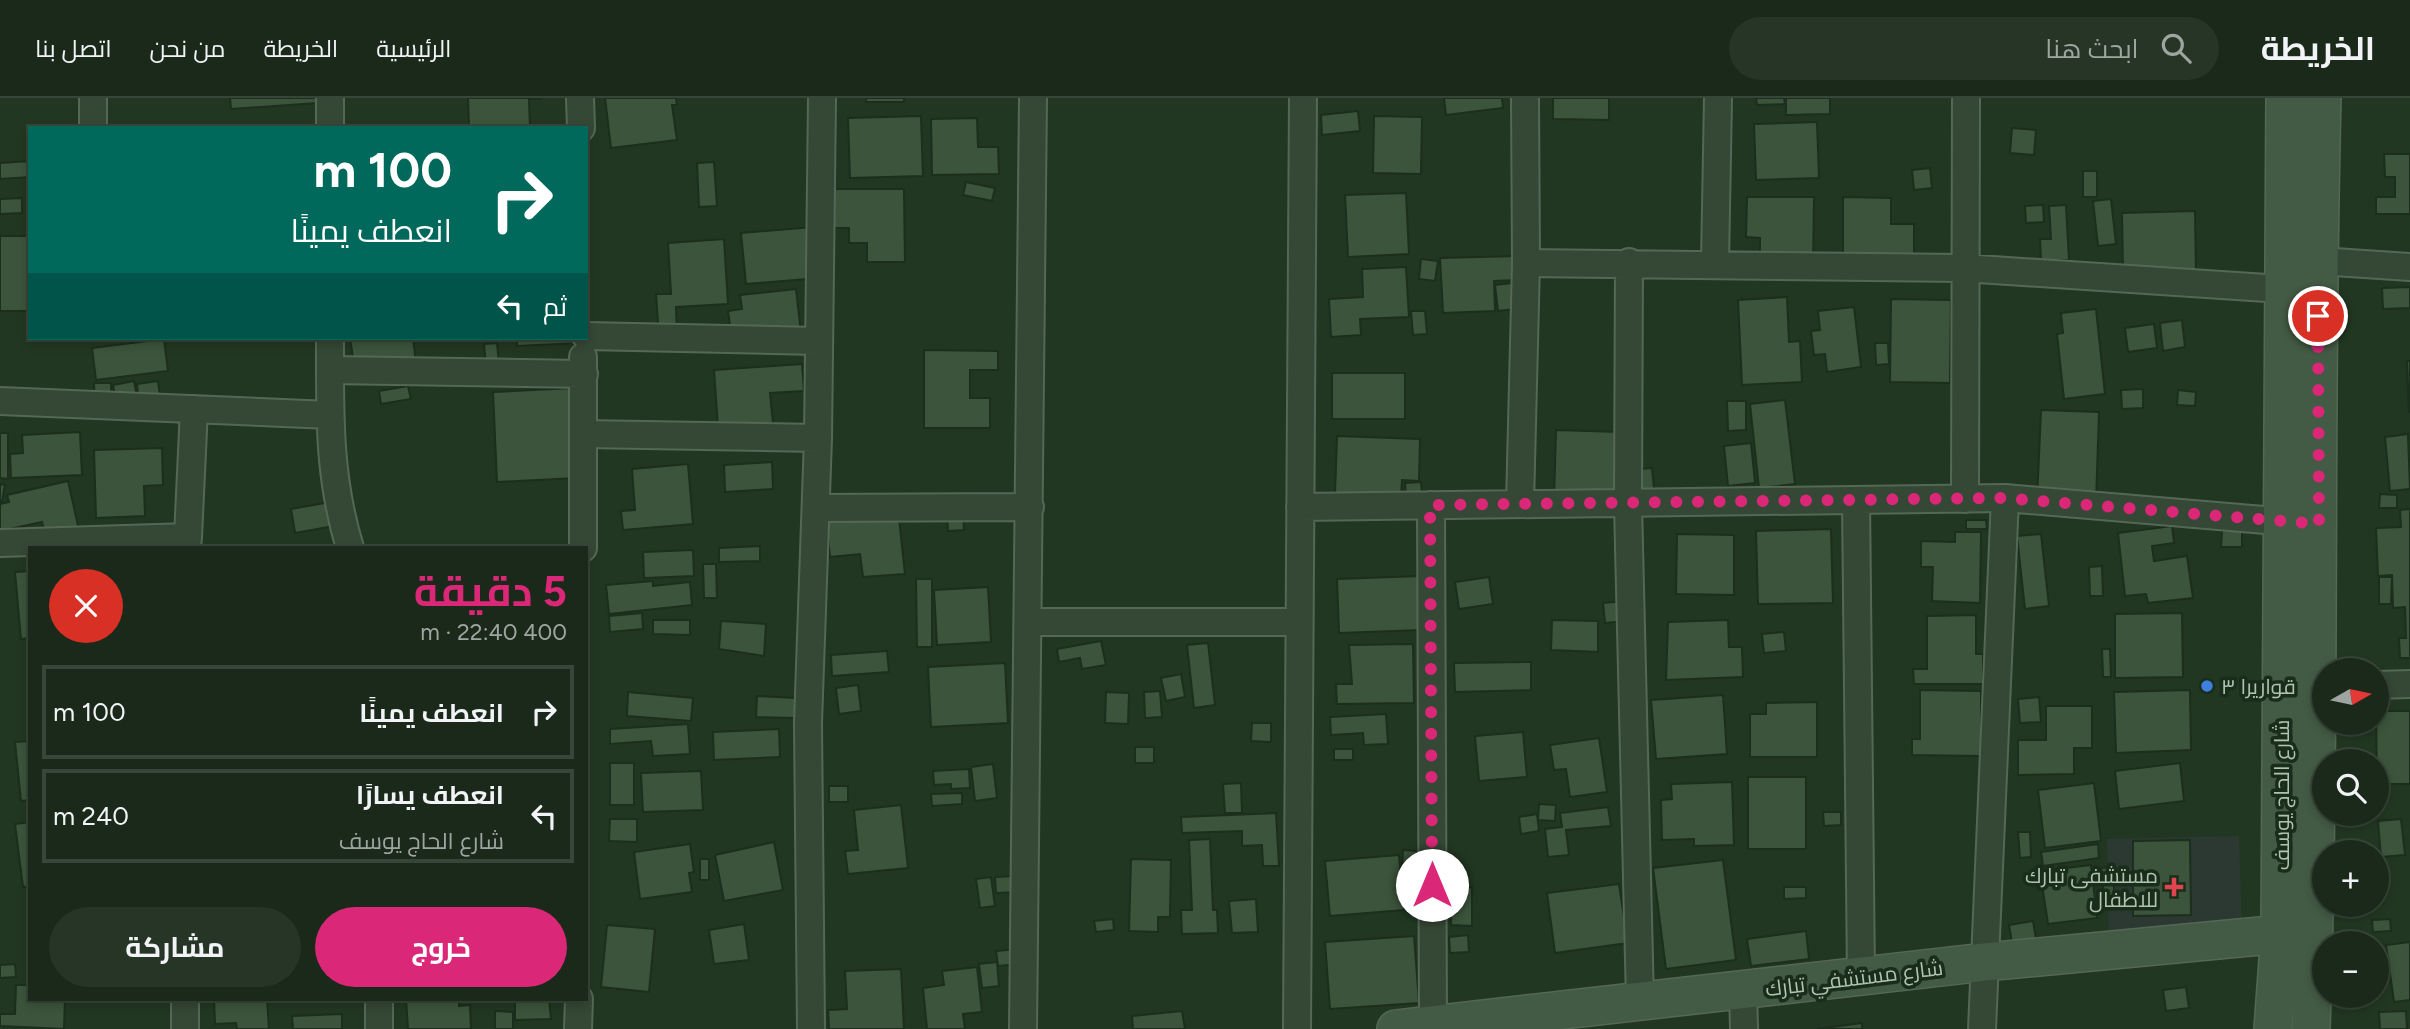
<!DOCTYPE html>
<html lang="ar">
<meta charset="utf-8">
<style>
body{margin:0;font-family:Figtree,Cairo,sans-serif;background:#273527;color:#f1f3f6;direction:rtl;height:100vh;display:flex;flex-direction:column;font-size:26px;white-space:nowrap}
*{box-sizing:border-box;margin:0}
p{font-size:23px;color:#9fa6a2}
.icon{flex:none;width:38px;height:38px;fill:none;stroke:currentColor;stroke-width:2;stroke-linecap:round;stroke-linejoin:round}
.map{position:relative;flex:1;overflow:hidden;direction:ltr}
.details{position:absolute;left:28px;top:448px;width:560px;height:455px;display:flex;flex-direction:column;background:#1a291a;border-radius:0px;box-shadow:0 4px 10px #0003,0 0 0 2px #384539;direction:rtl}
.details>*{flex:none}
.hud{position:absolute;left:28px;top:28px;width:560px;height:214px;border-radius:0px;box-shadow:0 4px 10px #0003,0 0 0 2px #384539;direction:rtl;background:#00695c;color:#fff;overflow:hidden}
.needle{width:46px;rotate:81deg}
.tools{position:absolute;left:2312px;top:560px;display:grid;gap:14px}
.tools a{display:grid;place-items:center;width:77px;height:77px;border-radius:50%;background:#1a291a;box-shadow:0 4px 10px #0003,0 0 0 2px #384539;font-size:35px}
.pin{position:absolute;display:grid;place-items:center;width:60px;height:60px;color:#fff;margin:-30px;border:4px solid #fff;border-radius:50%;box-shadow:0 2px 7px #0007}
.me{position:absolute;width:77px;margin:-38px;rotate:0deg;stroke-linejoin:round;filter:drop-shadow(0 0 5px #0008)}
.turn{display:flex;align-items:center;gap:24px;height:147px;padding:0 21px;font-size:32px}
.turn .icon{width:91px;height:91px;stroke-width:2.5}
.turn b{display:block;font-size:49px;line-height:60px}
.then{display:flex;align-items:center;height:66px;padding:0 21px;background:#0003;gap:14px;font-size:26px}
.round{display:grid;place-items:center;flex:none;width:74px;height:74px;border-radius:37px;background:#273527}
.overview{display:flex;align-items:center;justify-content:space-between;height:119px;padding:0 21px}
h1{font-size:42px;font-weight:700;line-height:52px;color:#db2777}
.action{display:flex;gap:14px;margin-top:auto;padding:14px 21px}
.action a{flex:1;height:80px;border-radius:42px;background:#db2777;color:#fff;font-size:28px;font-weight:700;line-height:80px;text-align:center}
.action a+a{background:#273527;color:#f1f3f6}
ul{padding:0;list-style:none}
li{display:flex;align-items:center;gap:21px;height:94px;margin:0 14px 10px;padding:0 7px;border:4px solid #384539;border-radius:0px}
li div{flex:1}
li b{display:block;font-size:26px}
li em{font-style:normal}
header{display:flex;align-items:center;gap:42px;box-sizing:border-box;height:98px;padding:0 35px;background:#1a291a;border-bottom:2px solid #384539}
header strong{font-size:33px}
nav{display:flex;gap:38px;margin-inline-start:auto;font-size:24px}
.search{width:490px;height:63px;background:#273527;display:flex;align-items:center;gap:18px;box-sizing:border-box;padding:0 24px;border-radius:38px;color:#9fa6a2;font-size:26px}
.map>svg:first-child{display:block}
</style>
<header>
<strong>الخريطة</strong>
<div class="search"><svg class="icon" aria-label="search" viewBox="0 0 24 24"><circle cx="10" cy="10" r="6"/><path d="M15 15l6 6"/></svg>ابحث هنا</div>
<nav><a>الرئيسية</a><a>الخريطة</a><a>من نحن</a><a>اتصل بنا</a></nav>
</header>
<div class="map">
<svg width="2410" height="931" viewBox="0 0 2410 931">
<rect width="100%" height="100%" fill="#223722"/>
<path fill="#2c3933" d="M2239,738L2242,837L2109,840L2107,741Z"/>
<path fill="#3b543b" stroke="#1c2e1c" stroke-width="2" d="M230,0H317V5L231,11Z
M468,0H541V1H529L530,30H469Z
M605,0H676L677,7H672L677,42L611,50Z
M866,0H904V4H866Z
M1444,0H1502L1503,10L1446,17Z
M1553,0H1609V22L1553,21Z
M1756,0H1784L1785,6L1757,7Z
M1786,0H1830V16L1786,17Z
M1358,13L1360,33L1322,37L1321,17Z
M921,18L923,78L850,80L848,20Z
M1374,18L1422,19L1421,76L1373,75Z
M977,20L978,49H998L999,76L932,77L931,21Z
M1817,24L1819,80L1756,82L1754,26Z
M2012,30L2036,32L2034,57L2010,55Z
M2384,56H2410V116H2376V99H2395V79H2385Z
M30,63V79L0,81V65Z
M714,64L717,108L699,109L697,65Z
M1930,70L1932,90L1914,92L1912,72Z
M2083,73H2097V99H2083Z
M966,84L995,90L992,103L963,97Z
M832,91H904L905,164H867V145H849V130H832Z
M1406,95L1409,156L1348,159L1345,97Z
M1747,99H1814L1813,172L1760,158V140L1746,139Z
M1843,99L1891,100V126H1914V168L1843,167Z
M22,100V115L0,116V101Z
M2111,101L2116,146L2098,148L2093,103Z
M2043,107L2044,124L2026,125L2025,108Z
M2066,107L2069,162L2041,163L2040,141H2051L2049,108Z
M2195,113L2196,178L2123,174L2122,115Z
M814,129L819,180L746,186L741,135Z
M0,138H30V213H0Z
M724,141L728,206L676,209L677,237L659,238L656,196H671L668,145Z
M1517,158L1518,182L1494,183L1495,213L1443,215L1440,160Z
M1421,161L1438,163L1435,183L1419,181Z
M1406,169L1409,219L1360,221L1361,237L1331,239L1329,201L1363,199L1362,171Z
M1512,185L1515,211L1498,213L1495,187Z
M2410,189V210L2383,211L2382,190Z
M796,191L801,235L732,242L728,213L742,211L740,197Z
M1787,199L1789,244L1800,243L1802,284L1742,287L1738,202Z
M1891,201L1951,202L1950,285L1890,284Z
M1854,209L1861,269L1827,274L1825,256L1814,257L1811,233L1820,232L1818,213Z
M2096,211L2105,296L2064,301L2057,236L2063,235L2061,215Z
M1411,213H1425L1427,236L1413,237Z
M2182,222L2185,249L2163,253L2160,225Z
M2154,226L2157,250L2128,254L2125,230Z
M350,240H413L417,274L367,279L365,259L353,260Z
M517,240H577L578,245L517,248Z
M164,241L168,273L96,282L92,250Z
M497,245L499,267L486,268L484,246Z
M1875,245H1888L1889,266L1876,267Z
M924,252L998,253V272H970V300H990V330H924Z
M2407,263H2410V314H2409Z
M802,266L804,293L770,295L773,325L718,329L714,272Z
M1332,275H1405V321H1332Z
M134,283L138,304L117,308L113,287Z
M158,283L162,315L139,307L137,286Z
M94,285H111L112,312L95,313Z
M408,288L411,301L381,306L379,293Z
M573,290L577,380L497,384L493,294Z
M2143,291V310L2122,311L2121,292Z
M2178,292L2196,294L2195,308L2177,307Z
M1785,302L1795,386L1759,390L1750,306Z
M1727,303H1746V332L1728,333Z
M2041,312L2099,314L2096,405L2037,403Z
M1556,332L1620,334L1619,403L1554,401Z
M80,334L82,377L11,380L10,356L23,355L22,337Z
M0,335H8V381L0,380Z
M2408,336L2410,391L2390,393L2385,339Z
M1337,338L1420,341L1419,383L1402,382L1401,399L1335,396Z
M1751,345L1755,385L1728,388L1724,348Z
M162,350L163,387L144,388L145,418L96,420L94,352Z
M772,364L773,391L725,394L724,367Z
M688,366L693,426L623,432L621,413L635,412L632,371Z
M1652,370L1654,391L1642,393L1640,371Z
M68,383L79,432L46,439L42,424L0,433V406L9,404L7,397Z
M1421,384L1422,396L1406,397L1405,385Z
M0,386L5,387L2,404H0Z
M2380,396L2397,397V410H2379Z
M336,403L340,427L295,435L291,411Z
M898,411L905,476L863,479L860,456L830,459L826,418Z
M2410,411V560H2400L2399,540H2406L2405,509L2393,510L2392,477L2378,478L2376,430L2401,429L2400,412Z
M963,415L964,432L948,433L947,416Z
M1966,422H1986L1987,431H1966Z
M2172,428L2174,445L2152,448L2154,463L2187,458L2193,500L2148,505L2146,496L2125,498L2118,435Z
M1831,431L1833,505L1758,506L1756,433Z
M2222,432L2242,433V449H2221Z
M1955,434H1981L1980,505L1932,503L1933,469H1921V443L1955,444Z
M1677,436L1734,437V497L1676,496Z
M2041,436L2049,508L2025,511L2017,438Z
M760,448V463L719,464V450Z
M693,452L694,478L644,480L643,454Z
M703,466H716L717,500H704Z
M2102,468L2103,498H2090L2089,469Z
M30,473V540L21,541L15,474Z
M1420,478L1422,532L1339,535L1337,481Z
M1489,479L1493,506L1459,511L1455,484Z
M2379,479H2392L2391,506H2379Z
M916,481H932V549H917Z
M653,483V488L690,484L692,507L609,516L606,487Z
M988,489L991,544L937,547L934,492Z
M1624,503L1626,523L1605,525L1603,505Z
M642,515L643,531L610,534L609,518Z
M2182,515L2183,579L2115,580V516Z
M1976,517V556H1983V586H1914L1913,571H1927V518Z
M653,522H690V537L653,536Z
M1552,522L1598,523V554L1551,552Z
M1728,522L1729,549H1742L1743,579L1666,582L1668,524Z
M721,523L766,526L764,558L719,551Z
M1784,534L1786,553L1764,555L1762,536Z
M1101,543L1106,567L1082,571L1080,560L1059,564L1057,551Z
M1208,545L1215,607L1194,610L1187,547Z
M1413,546L1414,605L1337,606L1336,586H1352L1349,547Z
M2102,551H2110L2111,579H2103Z
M887,553L889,574L832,578L831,557Z
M1531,564V592L1455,594L1454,565Z
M1005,565L1008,625L931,629L928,569Z
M1181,576L1185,599L1166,603L1161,580Z
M858,587L861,613L839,616L836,590Z
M1920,592L1981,593V658L1912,657V641H1920Z
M2190,592L2191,652L2116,655L2114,594Z
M1160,593L1162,619L1145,620L1144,594Z
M628,594L693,600L691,623L627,618Z
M1106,594L1129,595L1128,626L1105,625Z
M1723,597L1727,656L1656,661L1651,602Z
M757,598L796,600L795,620L756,619Z
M2039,599L2041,624L2020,625L2018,601Z
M1817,604V659H1750V616H1766V605Z
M2046,608H2092V650H2074V676L2018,677V642H2046Z
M2376,613H2410V686H2377Z
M1386,616L1388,646L1364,647L1363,635L1331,637L1330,619Z
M1252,625H1271V644L1251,643Z
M688,626L690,656L653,658L651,643L610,646V631Z
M779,631L780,659L714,662L713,634Z
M1523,634L1527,679L1479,683L1475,638Z
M1599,640L1607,694L1570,699L1566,671L1554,672L1550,647Z
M30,643V702L21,703L15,644Z
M1135,649H1154V665H1135Z
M1334,651H1353V662H1334Z
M610,665H634V707H610Z
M2180,665L2184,703L2119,711L2115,673Z
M993,666L997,700L975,703L971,669Z
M969,671L970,690L951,691V686L934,687L933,673Z
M701,673L703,712L643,714L641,675Z
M1748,679H1806V751H1748Z
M1732,684L1734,747L1694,748V741L1662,742L1661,702L1672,701L1671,686Z
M1241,685L1242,715H1225L1223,686Z
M2094,685L2101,743L2045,750L2038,692Z
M829,688H848V704H829Z
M962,695V706L932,708L931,696Z
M1539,706L1556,707L1555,723L1538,722Z
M901,707L908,770L848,776L845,753L858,752L854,712Z
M1608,709L1611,728L1566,732L1569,757L1548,759L1545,731L1562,729L1560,715Z
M1823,714H1841V727L1824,728Z
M1276,715L1279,768H1263L1262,747L1242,748V733L1182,735L1181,719Z
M1537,716L1539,733L1521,736L1519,719Z
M610,721H637V744L609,743Z
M2401,721L2405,757L2381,759L2378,723Z
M30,724V788L23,789L15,726Z
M2018,734H2030L2031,759L2020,760Z
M1210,741L1213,812H1217L1218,835L1182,836L1181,812H1192L1189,742Z
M2190,742L2191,817L2133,818V743Z
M774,744L783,792L724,803L715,757Z
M690,746L694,774L689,775L692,794L640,801L634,754Z
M2098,746L2099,760L2043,768L2041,754Z
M1403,752L1417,753V772H1402Z
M1399,757L1404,812L1330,818L1325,763Z
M700,761H709V782H700Z
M1131,761L1171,762L1170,819H1158V834L1129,833Z
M1723,762L1736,862L1666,871L1653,770Z
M2091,767L2097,820L2048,826L2040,773Z
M2112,769L2115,801L2104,802L2101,770Z
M1017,778L1019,794L996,795L995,779Z
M991,779L995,808L980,810L976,781Z
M1619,786L1628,845L1555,855L1547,795Z
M1472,789V828L1451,827L1450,790Z
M1784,789H1806V800L1784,801Z
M1256,801L1258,834L1232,835L1229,803Z
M1113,821L1114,832L1096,834L1094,823Z
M2390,821L2391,833L2373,834L2372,822Z
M2033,823L2036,841L2012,845L2009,827Z
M744,826L749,862L714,866L709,832Z
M607,827L655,831L649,894L601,889Z
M1806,833L1809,861L1751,868L1747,841Z
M1468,837L1469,854L1450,855L1449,839Z
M1414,838L1419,905L1330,911L1325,844Z
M2410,844V902L2394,904L2386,847Z
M1017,851L1018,866L998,868L996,853Z
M997,864L999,888L982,890L979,866Z
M15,866L16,879L0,880V867Z
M977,869L982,914L963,916L965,931H927L923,890L944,887L942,873Z
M901,871L904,931H829L828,912L847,911L845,873Z
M16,887H30V901H65L64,931L0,928V916H15Z
M2186,889L2189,910L2166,913L2163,892Z
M214,901H267L269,931H237L236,925L215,926Z
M406,901H459V908L470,907L471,931H408Z
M515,901H549L551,921L515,922Z
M495,913L513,914V931H495Z
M1182,913L1185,931H1133L1132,918Z
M2406,913L2407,931H2380L2379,914Z
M342,916V931H293L292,918Z
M1862,925V931H1817Z"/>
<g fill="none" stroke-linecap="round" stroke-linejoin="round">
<defs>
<path id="street" d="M93,0V30
M580,0L581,30
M330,30V0
M2304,162L2410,169
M1629,164L1628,407L1640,903
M1526,165L1963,170L2282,191
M1715,165L1718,0
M586,238L817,243
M330,240C330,314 328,378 350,450
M330,272L584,276
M0,303L330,317
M584,336L818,340
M1965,401L1966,0
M1856,402L1861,878
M1520,406L1526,165L1525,0
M1431,407L1433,926
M1300,409L2005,400L2300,425
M816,410L1030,409
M188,439L194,311
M0,445L188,439L187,450
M583,450V259
M1029,524H1299
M2376,587L2410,586
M1743,893L1744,931
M185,901V931
M379,901V931
M578,931L579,901
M811,931L808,625L818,340L822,0
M1023,931L1033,0
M1297,931L1303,0
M1982,931L2005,400"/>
<path id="secondary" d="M1396,931L1985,864L2302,834
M2273,931L2280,835L2285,0
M2311,931C2321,621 2314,310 2322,0"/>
</defs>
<use href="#street" stroke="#556855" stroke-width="30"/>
<use href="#secondary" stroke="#556855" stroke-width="40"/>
<use href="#street" stroke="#354735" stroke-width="26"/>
<use href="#secondary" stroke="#435a44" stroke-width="37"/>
</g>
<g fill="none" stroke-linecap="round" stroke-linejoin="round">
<path stroke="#db2777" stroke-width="12" stroke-dasharray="0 21.6" d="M1432,787L1430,407L2005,400L2319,426L2318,218"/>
</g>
<circle fill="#3f7fe0" stroke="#1a2c1a" stroke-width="2.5" cx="2207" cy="588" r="7"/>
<path fill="#e0444e" stroke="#1a2c1a" stroke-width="2.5" d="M2170.5 778.5h7v7h7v7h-7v7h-7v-7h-7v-7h7z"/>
<g text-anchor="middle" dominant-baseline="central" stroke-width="7" stroke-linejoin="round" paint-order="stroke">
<g font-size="21" fill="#afc4b0" stroke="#1a2c1a" text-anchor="start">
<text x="2221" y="588">قواريرا ٣</text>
<text x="2158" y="777" text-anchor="end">مستشفى تبارك<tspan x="2158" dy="24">للاطفال</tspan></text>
</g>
<g font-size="21" fill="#afc4b0" stroke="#1a2c1a">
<text transform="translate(2281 697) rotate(-90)">شارع الحاج يوسف</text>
<text transform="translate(1854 880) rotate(-7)">شارع مستشفي تبارك</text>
</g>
</g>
</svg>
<div class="tools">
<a><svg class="needle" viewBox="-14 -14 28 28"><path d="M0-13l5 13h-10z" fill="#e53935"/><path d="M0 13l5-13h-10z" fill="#9fa6a2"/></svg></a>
<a><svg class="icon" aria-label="search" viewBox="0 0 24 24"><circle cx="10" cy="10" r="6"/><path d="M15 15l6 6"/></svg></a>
<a>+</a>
<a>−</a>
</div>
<div class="pin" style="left:2318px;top:218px;background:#d93025"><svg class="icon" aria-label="arrive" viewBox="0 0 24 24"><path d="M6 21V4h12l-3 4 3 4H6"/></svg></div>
<svg class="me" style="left:1432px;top:787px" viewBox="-20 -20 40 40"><circle r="19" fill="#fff"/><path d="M0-13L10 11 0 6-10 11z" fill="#db2777"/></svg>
<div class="hud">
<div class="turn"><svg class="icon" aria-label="right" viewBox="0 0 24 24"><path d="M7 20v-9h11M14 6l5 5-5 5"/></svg><div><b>100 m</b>انعطف يمينًا</div></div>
<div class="then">ثم<svg class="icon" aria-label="left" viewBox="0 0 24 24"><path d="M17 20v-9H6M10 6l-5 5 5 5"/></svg></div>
</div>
<section class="details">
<div class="overview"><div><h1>5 دقيقة</h1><p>400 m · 22:40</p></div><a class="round" style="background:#d93025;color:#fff"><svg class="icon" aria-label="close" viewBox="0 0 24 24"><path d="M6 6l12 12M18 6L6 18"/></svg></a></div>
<ul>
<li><svg class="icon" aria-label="right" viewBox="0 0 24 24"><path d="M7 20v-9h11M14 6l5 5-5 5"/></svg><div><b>انعطف يمينًا</b></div><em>100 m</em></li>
<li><svg class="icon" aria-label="left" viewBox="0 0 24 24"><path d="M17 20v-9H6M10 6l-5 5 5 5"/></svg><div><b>انعطف يسارًا</b><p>شارع الحاج يوسف</p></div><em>240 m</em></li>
</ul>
<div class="action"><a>خروج</a><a>مشاركة</a></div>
</section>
</div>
